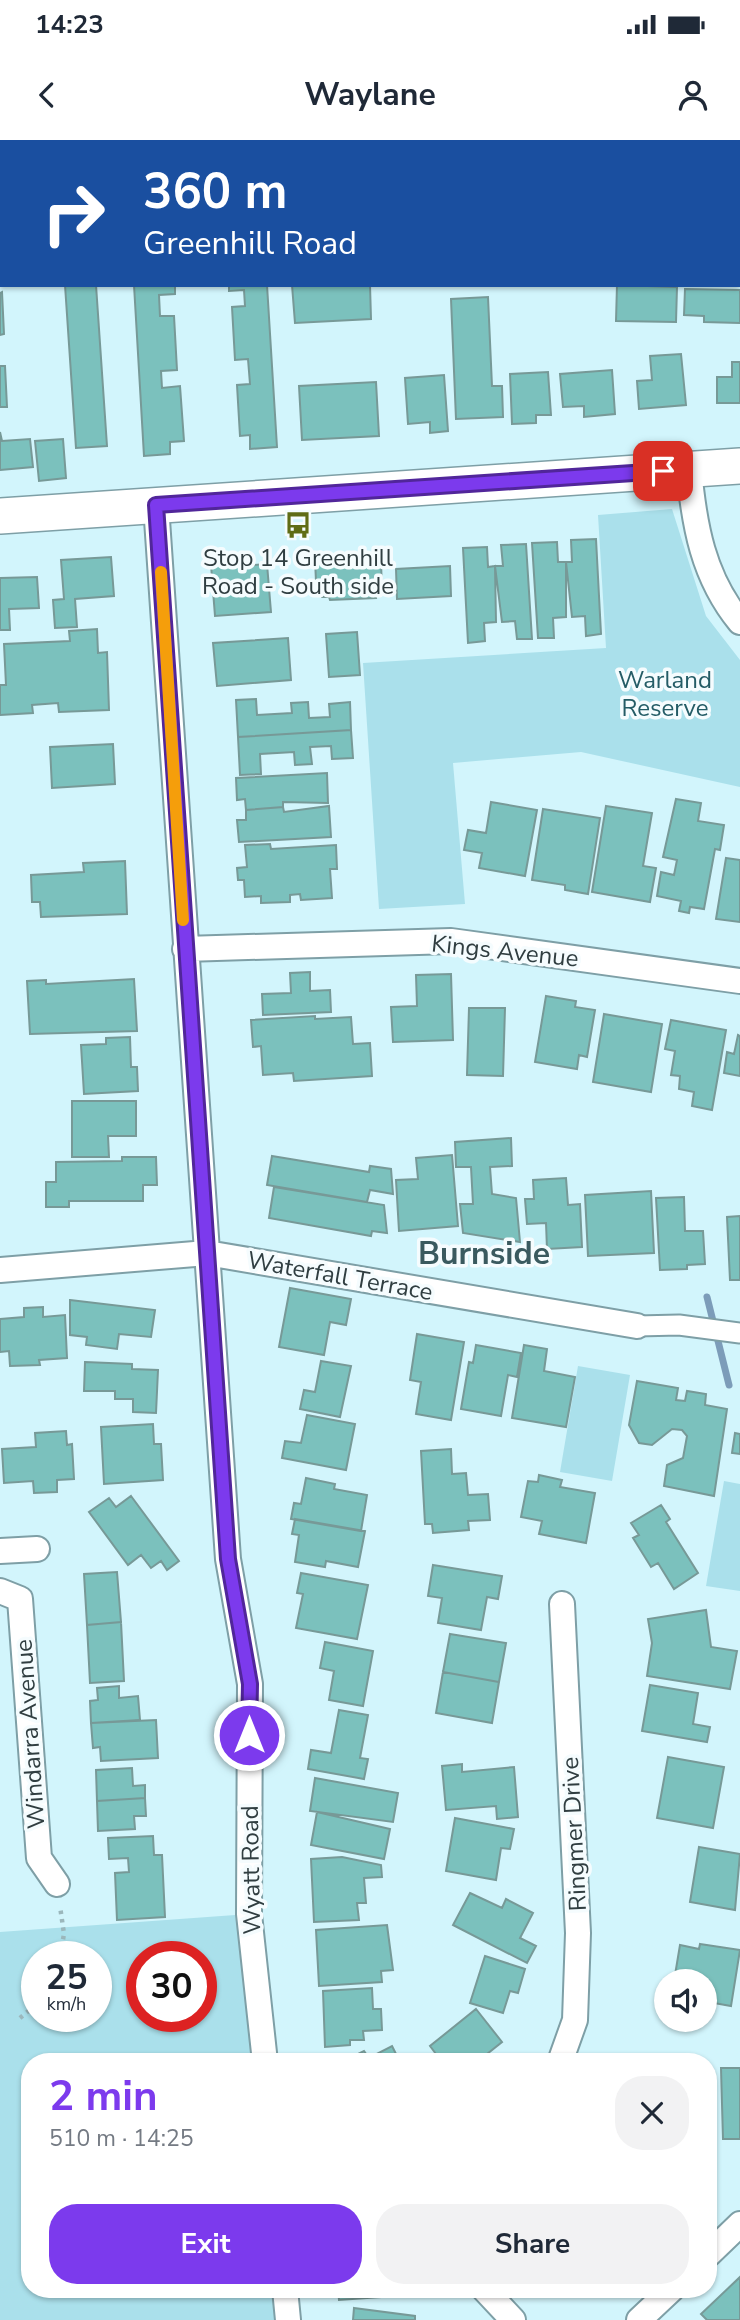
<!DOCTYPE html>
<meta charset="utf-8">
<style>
body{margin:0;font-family:"Nunito Sans",sans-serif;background:#f2f2f3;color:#1f2937;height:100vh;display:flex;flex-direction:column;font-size:26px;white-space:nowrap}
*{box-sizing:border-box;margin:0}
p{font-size:23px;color:#747a83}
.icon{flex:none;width:38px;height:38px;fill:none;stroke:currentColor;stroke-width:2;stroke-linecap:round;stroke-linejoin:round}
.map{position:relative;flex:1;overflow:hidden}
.panel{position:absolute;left:21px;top:1913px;width:696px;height:245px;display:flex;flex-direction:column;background:#fff;border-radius:28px;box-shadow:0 2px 5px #0004}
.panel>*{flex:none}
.banner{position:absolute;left:0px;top:0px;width:740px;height:147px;box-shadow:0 2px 5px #0004;background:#1a4fa0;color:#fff;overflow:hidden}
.tools{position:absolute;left:654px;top:1829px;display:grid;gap:14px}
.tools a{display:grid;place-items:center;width:63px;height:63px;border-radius:50%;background:#fff;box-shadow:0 2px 5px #0004;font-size:35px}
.speed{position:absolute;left:21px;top:1801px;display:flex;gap:14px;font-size:35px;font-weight:700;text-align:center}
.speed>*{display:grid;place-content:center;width:91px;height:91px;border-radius:50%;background:#fff;box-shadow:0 2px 5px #0004;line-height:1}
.speed small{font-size:18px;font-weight:400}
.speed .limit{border:10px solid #d22;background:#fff;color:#111}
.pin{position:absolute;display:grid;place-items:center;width:60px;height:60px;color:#fff;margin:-30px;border-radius:14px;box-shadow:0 4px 10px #0006}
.me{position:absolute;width:77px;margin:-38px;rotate:0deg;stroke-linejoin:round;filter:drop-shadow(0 0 5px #0008)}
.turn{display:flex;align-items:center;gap:24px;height:147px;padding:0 28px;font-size:32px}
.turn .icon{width:91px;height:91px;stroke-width:2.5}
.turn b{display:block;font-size:49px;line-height:60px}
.round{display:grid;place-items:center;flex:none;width:74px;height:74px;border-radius:28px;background:#f2f2f3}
.summary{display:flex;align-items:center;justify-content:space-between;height:119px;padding:0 28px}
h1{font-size:42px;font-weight:700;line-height:52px;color:#7c3aed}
.primary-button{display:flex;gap:14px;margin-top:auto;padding:14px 28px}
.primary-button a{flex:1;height:80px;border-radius:28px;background:#7c3aed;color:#fff;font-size:28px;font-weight:700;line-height:80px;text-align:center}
.primary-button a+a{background:#f2f2f3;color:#1f2937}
.status{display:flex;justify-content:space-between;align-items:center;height:49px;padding:0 35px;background:#fff;direction:ltr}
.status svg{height:19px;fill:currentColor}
header{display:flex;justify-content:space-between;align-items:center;height:91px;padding:0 28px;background:#fff;font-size:32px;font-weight:700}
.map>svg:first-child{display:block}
</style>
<div class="status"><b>14:23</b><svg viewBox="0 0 49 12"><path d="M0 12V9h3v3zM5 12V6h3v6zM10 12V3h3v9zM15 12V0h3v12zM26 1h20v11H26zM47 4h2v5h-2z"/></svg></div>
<header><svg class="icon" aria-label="back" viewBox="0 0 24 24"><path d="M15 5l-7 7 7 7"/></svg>Waylane<svg class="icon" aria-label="person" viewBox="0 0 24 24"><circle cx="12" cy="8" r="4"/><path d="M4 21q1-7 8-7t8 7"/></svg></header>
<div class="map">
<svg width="740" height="2180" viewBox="0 0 740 2180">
<rect width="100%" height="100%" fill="#d2f5fc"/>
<path fill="#aae0eb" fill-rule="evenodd" d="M672,369L706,476L740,520V647L581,612L453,623L465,764L379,769L363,523L606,508L598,375Z
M578,1226L630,1235L612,1341L560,1332Z
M724,1341L740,1344V1451L706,1446Z
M249,1774L265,1921L30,1922V2149H285L288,2180H0V1792ZM37,1816H96V1876H37ZM142,1816H201V1876H142Z"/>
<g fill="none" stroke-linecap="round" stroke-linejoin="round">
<path stroke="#7c9cb9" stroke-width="7" d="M707,1157L729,1245"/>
</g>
<path fill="#7bc1bd" stroke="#779997" stroke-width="2" d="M1,0H44L45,2H2V14Z
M123,0H172V2H123Z
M194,0H231V2H194Z
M313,0H362V2H313Z
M368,0H413V2H368Z
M437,0H475V2H437Z
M487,0H532V2H487Z
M547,0H606V2H547Z
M624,0H674V2H624Z
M681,0H740V42L738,2Z
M0,36H2L0,80Z
M0,94L2,104L0,125Z
M65,145H96L107,306L76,308Z
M134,145H175V154L159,155L160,176H174L177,230L161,231L162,248L180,246L184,301L170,302V314L144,316Z
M229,145H267L277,307L250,309V295L240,296L237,245L250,244L248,219L235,220L232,167L245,166L244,150L229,151Z
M292,145H370L371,179L295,183Z
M617,145L677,147L676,182L616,181Z
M685,149L740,150V183L704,182V176L684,175Z
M2,152L4,194L0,195V153Z
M488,157L492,246H502L503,277L456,279L451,159Z
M681,214L686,265L639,269L637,241L652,240L650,216Z
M732,222H740V263H717V237H732Z
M0,226H5L7,267H0Z
M612,230L615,274L584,277V266L563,267L560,234Z
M548,232L551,275H536V283L512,284L510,234Z
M444,235L448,291L430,293V282L408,284L405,238Z
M376,242L379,296L302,300L299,246Z
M0,292L2,301L30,299L33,327L0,330Z
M63,299L66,338L39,341L35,301Z
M596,399L601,494L586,496L585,476L572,477L566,422H572L571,400Z
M557,402L558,422H566V477L553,478L554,498H538L532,403Z
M526,404L532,499H517L515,481L502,482L495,426H503L501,405Z
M487,407L488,427L495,426L496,482L484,483L485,501L468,503L463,408Z
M111,417L114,456L75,459L77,487L55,488L53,460L64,459L61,420Z
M373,418V421H381L382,452H375L376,458L330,460L329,457H322V441H316L315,420Z
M238,423L239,426L267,424L271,472L215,476L211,425Z
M450,426L451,456L397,459L396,429Z
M37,437L39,468L9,469L10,490H0V438Z
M97,489L98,513L107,512L109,570L59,572L58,563L32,565L33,573L0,575V545H6L4,504L70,501L69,491Z
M357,492L360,535L329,537L326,494Z
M288,498L291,540L217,546L213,503Z
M256,559L257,575L292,573L291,563L308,562L309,578L330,577L329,564L350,562L351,590L238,597L236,560Z
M351,590L353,618L332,619L331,606L310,607L312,624L295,625L294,612L260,614L261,634L240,635L238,597Z
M113,604L115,644L52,648L50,607Z
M327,633L328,663L283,662V667L246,670L245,659L237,660L236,638Z
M676,659L701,663L698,681L724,685L720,710L715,709L704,769L690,767L689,773L679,771L681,761L657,756L661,732L674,735L677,720L663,717Z
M491,662L537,670L525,736L479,728L482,713L464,710L468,690L486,693Z
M329,666L331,697L239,702L237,680H246V670L283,667L284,672Z
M606,666L652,673L643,726L656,728L650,762L592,752Z
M543,669L600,678L588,754L565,750V745L532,740Z
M270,704L271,709L336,705L337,729H330L332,758L301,760L300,754L290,755V762L261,763V756L245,757L244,740H238L237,728L247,727L245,705Z
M726,718L740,720V782L716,779Z
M125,721L127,774L41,777L40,762H32L31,735L84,732L83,723Z
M310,832V851L330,850L331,872L263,875L262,854L291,853L290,833Z
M451,834L453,900L393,902L391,867L417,866L416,835Z
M134,839L137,891L30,894L27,841L46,840V844Z
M546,856L576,861L575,867L595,870L587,917L579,915L577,929L535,922Z
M469,868H505L503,936L467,935Z
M604,874L662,884L651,952L593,942Z
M315,876V879L351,877L353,904L370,903L372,936L294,941L293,933L263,935L261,906L253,907L251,880Z
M671,880L726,890L712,970L692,966L694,952L679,949L680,936L671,935L675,911L665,909Z
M738,895L740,896V936L724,933L727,912L734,914Z
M130,897L131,927H137L138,951L84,954L81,905L106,904V898Z
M72,961H136V996H108L109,1017H72Z
M511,998L512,1026L490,1027L492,1054L516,1058L520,1102L463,1093L460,1064H473L471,1027H456L455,1002Z
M452,1015L458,1086L399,1091L396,1040L418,1039L416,1018Z
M272,1016L369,1032L370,1026L391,1029L393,1054L370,1050L367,1062L267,1045Z
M122,1017H156L157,1045H143V1061H69V1067H46V1042H56V1022L122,1021Z
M566,1038L568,1065L580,1064L582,1107L547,1109L546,1083L527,1084L525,1059H534L533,1040Z
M274,1047L384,1065L387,1093L372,1091L371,1096L269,1078Z
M651,1051L654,1113L588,1116L585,1055Z
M684,1057L685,1091H703L705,1124L687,1125V1129L660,1130L656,1058Z
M740,1076V1140H730L727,1077Z
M290,1148L351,1159L346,1185L330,1182L324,1215L279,1207Z
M70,1160L155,1170L151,1197L119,1194L117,1209L86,1205L87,1197L70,1195Z
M43,1167V1177L65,1175L67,1218L39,1220L40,1225L10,1226L9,1211L0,1212V1179L24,1177V1168Z
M417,1194L464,1202L451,1280L416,1274L421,1242L410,1240Z
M476,1205L521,1213L517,1237L508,1235L501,1276L461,1269L469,1222L473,1223Z
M524,1205L547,1209L544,1231L575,1237L566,1287L512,1278Z
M321,1221L351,1226L340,1277L300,1269L304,1250L315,1252Z
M85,1222L132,1224V1229L158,1230L156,1273L133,1272V1259H115V1251H84Z
M637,1241L678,1248L676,1260L685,1261L687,1251L706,1254L705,1265L727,1269L714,1356L664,1346L667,1325L683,1318L687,1296L682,1290L672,1289L652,1305L639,1303L629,1285Z
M307,1275L355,1284L346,1330L282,1318L285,1301L301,1303Z
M153,1284L154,1304H161L163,1340L104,1344L101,1287Z
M66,1291L67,1305L72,1304L74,1339L57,1340V1352L34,1353L33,1341L4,1343L2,1309L36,1307L35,1293Z
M735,1293L740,1294V1314L732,1313Z
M451,1309L452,1334L466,1333L468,1355L488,1354L490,1380L468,1381L469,1390L433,1393L432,1384H425L421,1311Z
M539,1335L562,1340L560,1347L595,1353L586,1403L539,1394L542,1381L521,1377L528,1341L538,1342Z
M306,1338L335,1344L334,1349L367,1355L361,1391L291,1379L294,1363L301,1364Z
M131,1356L179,1421L167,1430L161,1421L151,1428L141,1415L128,1425L89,1372L109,1358L116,1367Z
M661,1365L670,1379L666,1382L698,1433L674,1449L658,1423L651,1427L633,1398L639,1395L631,1383Z
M295,1379L365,1391L358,1427L326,1421L325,1427L295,1422L299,1395L292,1394Z
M433,1425L502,1436L498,1459L487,1457L481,1490L438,1483L442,1458L428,1456Z
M117,1432L121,1482L87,1485L84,1434Z
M301,1433L368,1445L357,1499L296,1488L303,1454L297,1453Z
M706,1470L711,1507L737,1511L730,1549L647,1536L652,1503L648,1479Z
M121,1482L124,1541L90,1543L87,1485Z
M450,1494L506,1503L499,1542L443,1532Z
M325,1502L373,1511L363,1566L329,1560L334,1531L320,1528Z
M443,1532L499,1542L492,1583L436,1573Z
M650,1545L698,1553L693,1584L710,1587L707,1602L642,1591Z
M119,1546V1558L138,1556L140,1580L91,1583L90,1561L98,1560L97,1548Z
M339,1570L368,1575L360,1618L368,1619L364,1639L308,1629L311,1610L331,1613Z
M156,1580L158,1618L101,1621L100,1607L93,1608L91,1583Z
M668,1617L724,1627L713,1688L657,1678Z
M462,1624V1632L514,1627L518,1677L497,1679L496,1666L446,1670L442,1626Z
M132,1628L133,1646L145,1645V1658L97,1661L96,1630Z
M315,1638L398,1653L393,1682L310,1671Z
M145,1658L146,1676H134L135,1689L98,1691L97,1661Z
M317,1672L390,1689L384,1719L311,1705Z
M455,1678L514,1689L510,1709L501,1708L496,1740L446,1731Z
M153,1696L154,1715H162L165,1777L117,1780L115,1733L129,1732L128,1718L109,1719L108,1698Z
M699,1707L740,1714L735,1770L690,1762Z
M342,1717L381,1725L382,1737L364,1738L366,1763H357L359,1780L314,1782L311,1719Z
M470,1753L502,1768L506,1759L533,1773L520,1798L536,1806L527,1823L453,1785Z
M387,1785L393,1830L381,1831L382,1842L319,1846L316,1790Z
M700,1804L740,1810L731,1866L708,1862L705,1841H674L680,1805L699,1809Z
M485,1816L525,1829L518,1853L510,1851L503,1873L470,1863Z
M372,1848L373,1869H381L382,1890L363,1891L364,1900H350V1905L325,1907L323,1851Z
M476,1869L502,1902L477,1922H442L430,1906Z
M392,1906L400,1922L346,1920L364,1911L369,1918Z
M721,1928H740V1999H723Z
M740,2137V2180H707L701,2174Z
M338,2149H394L395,2156L339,2160Z
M354,2168L415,2176V2180H353Z"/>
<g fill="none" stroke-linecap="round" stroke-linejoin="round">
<defs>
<path id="pedestrian" d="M637,1186L679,1185L740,1193"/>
<path id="minor" d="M689,329C694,385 703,437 740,482
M156,365L228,1419L250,1544L249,1774L265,1922
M185,809L451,801L740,841
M0,1130L207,1113L637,1186
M0,1411L37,1409
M0,1451L20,1459L39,1718L57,1744
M560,1922L575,1880L578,1793L562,1464
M709,2114L740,2084
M285,2149L288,2180
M484,2149L513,2180
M639,2180L672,2149"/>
<path id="secondary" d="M0,376L740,326"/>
</defs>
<use href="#pedestrian" stroke="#7e9fa6" stroke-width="23"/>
<use href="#minor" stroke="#7e9fa6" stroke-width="28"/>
<use href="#secondary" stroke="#7e9fa6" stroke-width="38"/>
<path stroke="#9bb7bc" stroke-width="4.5" stroke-dasharray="3.5 5" stroke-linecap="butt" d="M60,1816L64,1794L60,1766
M20,1878L37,1864"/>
<use href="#pedestrian" stroke="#fff" stroke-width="19"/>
<use href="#minor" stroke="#fff" stroke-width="24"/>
<use href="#secondary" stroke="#fff" stroke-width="35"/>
</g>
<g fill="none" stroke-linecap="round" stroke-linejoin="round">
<defs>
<path id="route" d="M249,1595L250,1544L228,1419L156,365L663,331"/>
</defs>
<use href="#route" stroke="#51269a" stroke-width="18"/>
<use href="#route" stroke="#7c3aed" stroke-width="12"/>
<path stroke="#f59e0b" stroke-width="12" d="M161,432L183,780"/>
</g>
<defs>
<symbol id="bus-bare" viewBox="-9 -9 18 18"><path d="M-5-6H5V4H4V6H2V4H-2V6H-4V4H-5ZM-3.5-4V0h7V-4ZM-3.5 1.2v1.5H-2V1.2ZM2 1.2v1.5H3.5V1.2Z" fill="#5f6c15" stroke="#f5fcfe" stroke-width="2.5" paint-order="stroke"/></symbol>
</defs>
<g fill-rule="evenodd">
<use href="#bus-bare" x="279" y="366" width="38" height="38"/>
</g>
<g text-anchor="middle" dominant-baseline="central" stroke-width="7" stroke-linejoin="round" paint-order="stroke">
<g font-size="24" fill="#303e41" stroke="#f5fcfe">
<text x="298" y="418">Stop 14 Greenhill<tspan x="298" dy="28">Road - South side</tspan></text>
</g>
<g font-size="24" fill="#245c66" stroke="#f5fcfe">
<text x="665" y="540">Warland<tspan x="665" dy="28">Reserve</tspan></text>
</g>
<g font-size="24" fill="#303e41" stroke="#f5fcfe">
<text transform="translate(505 811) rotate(6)">Kings Avenue</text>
<text transform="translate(340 1136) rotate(10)">Waterfall Terrace</text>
<text transform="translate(30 1594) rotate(-94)">Windarra Avenue</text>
<text transform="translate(574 1694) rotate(-93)">Ringmer Drive</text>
<text transform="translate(251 1730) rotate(-91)">Wyatt Road</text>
</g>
<g font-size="32" font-weight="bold" fill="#3a5a5f" stroke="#f5fcfe">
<text x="484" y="1113">Burnside</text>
</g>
</g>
</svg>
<div class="tools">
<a><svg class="icon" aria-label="sound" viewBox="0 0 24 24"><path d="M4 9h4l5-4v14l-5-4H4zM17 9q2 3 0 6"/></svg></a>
</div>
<div class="speed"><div>25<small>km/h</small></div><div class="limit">30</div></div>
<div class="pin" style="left:663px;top:331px;background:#d93025"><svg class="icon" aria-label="arrive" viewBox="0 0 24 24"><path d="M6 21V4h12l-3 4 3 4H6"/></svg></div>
<svg class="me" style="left:249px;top:1595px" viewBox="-20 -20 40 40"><circle r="17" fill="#7c3aed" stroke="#fff" stroke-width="3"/><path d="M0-11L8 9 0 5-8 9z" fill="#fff"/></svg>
<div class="banner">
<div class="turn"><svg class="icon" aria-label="right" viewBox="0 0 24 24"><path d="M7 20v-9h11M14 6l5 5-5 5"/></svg><div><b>360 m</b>Greenhill Road</div></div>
</div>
<section class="panel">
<div class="summary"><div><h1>2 min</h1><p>510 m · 14:25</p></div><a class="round"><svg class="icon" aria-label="close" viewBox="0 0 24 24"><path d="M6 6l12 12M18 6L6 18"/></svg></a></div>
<div class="primary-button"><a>Exit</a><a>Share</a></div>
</section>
</div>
